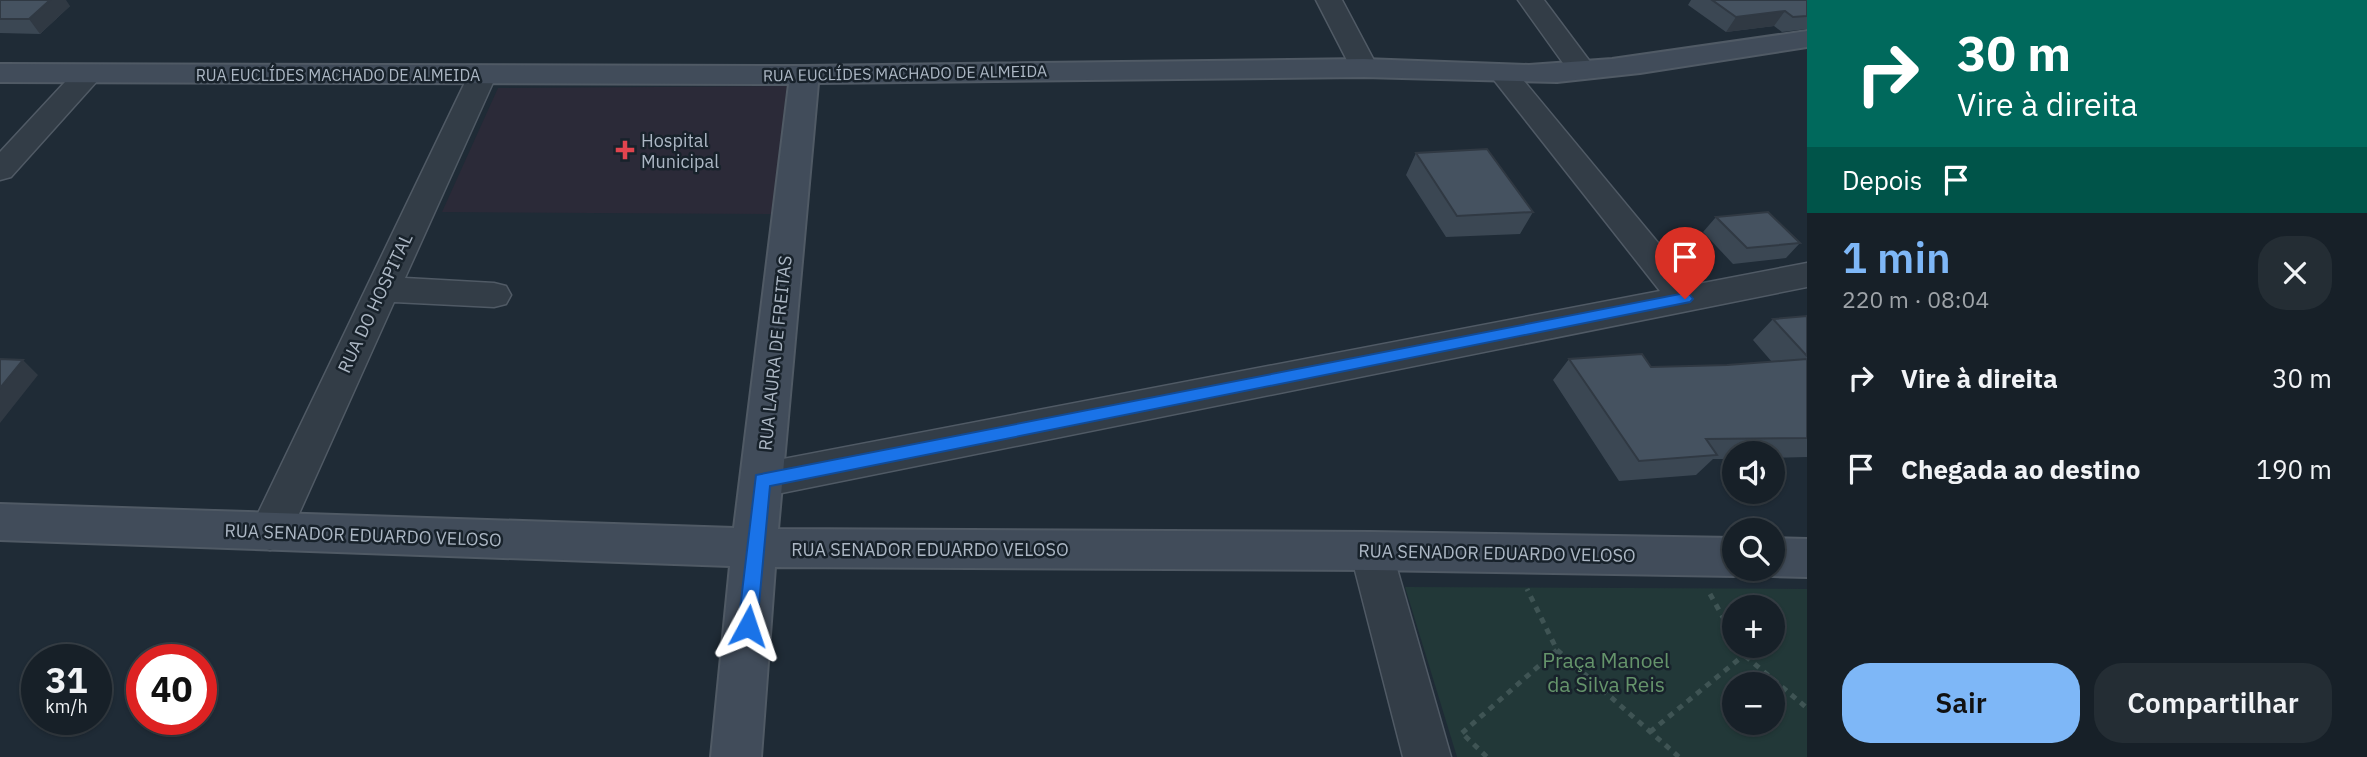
<!DOCTYPE html>
<html lang="pt">
<meta charset="utf-8">
<style>
body{margin:0;font-family:"IBM Plex Sans",sans-serif;background:#242d34;color:#f1f3f6;height:100vh;display:flex;flex-direction:column;font-size:26px;white-space:nowrap}
*{box-sizing:border-box;margin:0}
p{font-size:23px;color:#9ea3a8}
.icon{flex:none;width:38px;height:38px;fill:none;stroke:currentColor;stroke-width:2;stroke-linecap:round;stroke-linejoin:round}
.map{position:relative;flex:1;overflow:hidden}
.side{display:flex;flex-direction:column;background:#172028;width:560px}
.side>*{flex:none}
.banner{background:#00695c;color:#fff;overflow:hidden}
.tools{position:absolute;left:1722px;top:441px;display:grid;gap:14px}
.tools a{display:grid;place-items:center;width:63px;height:63px;border-radius:50%;background:#172028;box-shadow:0 2px 5px #0004,0 0 0 2px #363e45;font-size:35px}
.speed{position:absolute;left:21px;top:644px;display:flex;gap:14px;font-size:35px;font-weight:700;text-align:center}
.speed>*{display:grid;place-content:center;width:91px;height:91px;border-radius:50%;background:#172028;box-shadow:0 2px 5px #0004,0 0 0 2px #363e45;line-height:1}
.speed small{font-size:18px;font-weight:400}
.speed .limit{border:10px solid #d22;background:#fff;color:#111}
.pin{position:absolute;display:grid;place-items:center;width:60px;height:60px;color:#fff;margin:-72px -30px;border-radius:50% 50% 50% 0;rotate:-45deg;box-shadow:0 0 7px #0007}
.pin .icon{rotate:45deg}
.me{position:absolute;width:77px;margin:-38px;rotate:5deg;stroke-linejoin:round;filter:drop-shadow(0 0 5px #0008)}
.turn{display:flex;align-items:center;gap:24px;height:147px;padding:0 35px;font-size:32px}
.turn .icon{width:91px;height:91px;stroke-width:2.5}
.turn b{display:block;font-size:49px;line-height:60px}
.then{display:flex;align-items:center;height:66px;padding:0 35px;background:#0003;gap:14px;font-size:26px}
.round{display:grid;place-items:center;flex:none;width:74px;height:74px;border-radius:28px;background:#242d34}
.headline{display:flex;align-items:center;justify-content:space-between;height:119px;padding:0 35px}
h1{font-size:42px;font-weight:600;line-height:52px;color:#7eb7f7}
.cta{display:flex;gap:14px;margin-top:auto;padding:14px 35px}
.cta a{flex:1;height:80px;border-radius:28px;background:#7eb7f7;color:#111;font-size:28px;font-weight:600;line-height:80px;text-align:center}
.cta a+a{background:#242d34;color:#f1f3f6}
ul{padding:0;list-style:none}
li{display:flex;align-items:center;gap:21px;height:91px;padding:0 35px}
li div{flex:1}
li b{display:block;font-size:26px}
li em{font-style:normal}
main{display:flex;flex:1;min-height:0}
.map>svg:first-child{display:block}
</style>
<main>
<div class="map">
<svg width="1807" height="757" viewBox="0 0 1807 757">
<rect width="100%" height="100%" fill="#1f2b36"/>
<path fill="#2b2a38" d="M787,86L772,214L442,212L498,88Z"/>
<path fill="#223838" fill-rule="evenodd" d="M1405,587L1807,589V757H1457ZM1734,607H1773V646H1734ZM1734,684H1773V723H1734Z"/>
<g fill="none" stroke-linecap="round" stroke-linejoin="round">
<defs>
<path id="street" d="M1316,0H1342L1378,68L1374,74L1364,76L1354,74Z
M1518,0H1544L1597,71L1593,77L1583,79L1573,77Z
M88,66L98,68L102,74L98,80L11,177L0,180V152L78,68Z
M1504,67L1514,69L1693,285L1807,263V287L762,497L748,492L742,480L748,468L762,463L1660,291L1490,75L1494,69Z
M482,68L492,70L496,76L405,278L494,283L506,286L511,295L506,304L494,307L394,302L285,545L270,550L255,545L249,532L468,76L472,70Z
M1371,533L1386,538L1392,551L1451,757H1403L1350,551L1356,538Z"/>
<path id="secondary" d="M1807,31V47L1640,73L1557,82L1364,77L818,83L778,529L1371,532L1734,538V569H1751L1734,576L1371,570L775,567L761,757H711L730,566L0,540V504L734,528L789,84L0,82V64L804,66L1364,59L1529,65L1612,59Z
M1773,538L1807,539V577L1773,576L1757,571L1756,569H1773Z"/>
</defs>
<use href="#street" stroke="#505a65" stroke-width="3"/>
<use href="#secondary" stroke="#505a65" stroke-width="4"/>
<path stroke="#3f5454" stroke-width="5" stroke-dasharray="6 6" stroke-linecap="butt" d="M1710,594L1734,637
M1739,646L1744,655L1807,708
M1557,650L1679,757
M1650,732L1744,655
M1462,733L1557,650L1527,589
M1465,736L1487,757"/>
<use href="#street" fill="#333d47" fill-rule="evenodd"/>
<use href="#secondary" fill="#414c5a" fill-rule="evenodd"/>
</g>
<path fill="#3b4753" d="M0,0L70,6L40,34L0,33Z
M1691,0H1807V29L1782,32L1774,26L1726,32L1688,5Z
M1416,153L1533,212L1520,234L1446,237L1406,175Z
M1716,217L1800,243L1786,258L1733,264L1703,232Z
M1807,316V457L1773,458V453H1734V459H1713L1696,475L1619,481L1553,380L1569,359L1651,367L1727,365L1772,362L1753,340L1773,319Z"/>
<path fill="#303943" d="M50,0H66L70,6L40,34L29,19Z
M1785,11L1774,26L1726,32L1736,17Z
M23,360L38,375L0,423V388Z"/>
<path fill="#455260" stroke="#303943" stroke-width="2" d="M0,0H50L29,19H0Z
M1712,0H1807V16L1793,17L1785,11L1736,17Z
M1487,149L1533,212L1457,216L1416,153Z
M1768,212L1800,243L1747,248L1716,217Z
M1807,316V356L1773,319Z
M1642,354L1651,367L1727,365L1807,359V438L1706,439L1717,455L1639,461L1569,359Z
M0,359L23,360L0,388Z"/>
<path fill="#1a73e8" stroke="#114b97" stroke-width="2" d="M1685,293L1690,295L1693,299L1690,302L770,486L757,626L754,633L748,635L741,633L738,626L756,475Z"/>
<path fill="#e0444e" stroke="#18222b" stroke-width="2.5" d="M621.5 139.5h7v7h7v7h-7v7h-7v-7h-7v-7h7z"/>
<g text-anchor="middle" dominant-baseline="central" stroke-width="5" stroke-linejoin="round" paint-order="stroke">
<g font-size="16" fill="#acb7c4" stroke="#18222b">
<text transform="translate(905 73) rotate(-1)">RUA EUCLÍDES MACHADO DE ALMEIDA</text>
<text x="338" y="75">RUA EUCLÍDES MACHADO DE ALMEIDA</text>
</g>
<g font-size="18" fill="#acb7c4" stroke="#18222b" text-anchor="start">
<text x="641" y="140">Hospital<tspan x="641" dy="21">Municipal</tspan></text>
</g>
<g font-size="18" fill="#acb7c4" stroke="#18222b">
<text transform="translate(375 303) rotate(-65)">RUA DO HOSPITAL</text>
<text transform="translate(775 353) rotate(-84)">RUA LAURA DE FREITAS</text>
<text transform="translate(363 535) rotate(2)">RUA SENADOR EDUARDO VELOSO</text>
<text x="930" y="549">RUA SENADOR EDUARDO VELOSO</text>
<text transform="translate(1497 553) rotate(1)">RUA SENADOR EDUARDO VELOSO</text>
</g>
<g font-size="21" fill="#65946b" stroke="#18222b">
<text x="1606" y="660">Praça Manoel<tspan x="1606" dy="24">da Silva Reis</tspan></text>
</g>
</g>
</svg>
<div class="tools">
<a><svg class="icon" aria-label="sound" viewBox="0 0 24 24"><path d="M4 9h4l5-4v14l-5-4H4zM17 9q2 3 0 6"/></svg></a>
<a><svg class="icon" aria-label="search" viewBox="0 0 24 24"><circle cx="10" cy="10" r="6"/><path d="M15 15l6 6"/></svg></a>
<a>+</a>
<a>−</a>
</div>
<div class="speed"><div>31<small>km/h</small></div><div class="limit">40</div></div>
<div class="pin" style="left:1685px;top:299px;background:#d93025"><svg class="icon" aria-label="arrive" viewBox="0 0 24 24"><path d="M6 21V4h12l-3 4 3 4H6"/></svg></div>
<svg class="me" style="left:748px;top:626px" viewBox="-20 -20 40 40"><path d="M0-17L14 15 0 8-14 15z" fill="#1a73e8" stroke="#fff" stroke-width="4"/></svg>
</div>
<section class="side">
<div class="banner">
<div class="turn"><svg class="icon" aria-label="right" viewBox="0 0 24 24"><path d="M7 20v-9h11M14 6l5 5-5 5"/></svg><div><b>30 m</b>Vire à direita</div></div>
<div class="then">Depois<svg class="icon" aria-label="arrive" viewBox="0 0 24 24"><path d="M6 21V4h12l-3 4 3 4H6"/></svg></div>
</div>
<div class="headline"><div><h1>1 min</h1><p>220 m · 08:04</p></div><a class="round"><svg class="icon" aria-label="close" viewBox="0 0 24 24"><path d="M6 6l12 12M18 6L6 18"/></svg></a></div>
<ul>
<li><svg class="icon" aria-label="right" viewBox="0 0 24 24"><path d="M7 20v-9h11M14 6l5 5-5 5"/></svg><div><b>Vire à direita</b></div><em>30 m</em></li>
<li><svg class="icon" aria-label="arrive" viewBox="0 0 24 24"><path d="M6 21V4h12l-3 4 3 4H6"/></svg><div><b>Chegada ao destino</b></div><em>190 m</em></li>
</ul>
<div class="cta"><a>Sair</a><a>Compartilhar</a></div>
</section>
</main>
